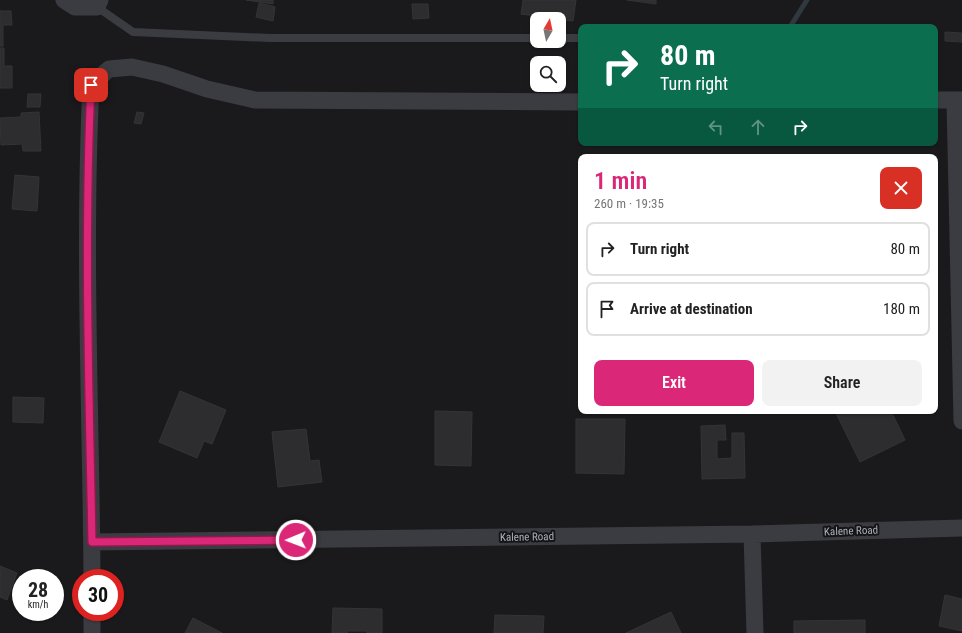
<!DOCTYPE html>
<meta charset="utf-8">
<style>
body{margin:0;font-family:"Roboto Condensed",sans-serif;background:#f2f2f2;color:#222;height:100vh;display:flex;flex-direction:column;font-size:15px;white-space:nowrap}
*{box-sizing:border-box;margin:0}
p{font-size:13px;color:#767676}
.icon{flex:none;width:22px;height:22px;fill:none;stroke:currentColor;stroke-width:2;stroke-linecap:round;stroke-linejoin:round}
.map{position:relative;flex:1;overflow:hidden}
.sheet{position:absolute;left:578px;top:154px;width:360px;height:260px;display:flex;flex-direction:column;background:#fff;border-radius:8px;box-shadow:0 1px 3px #0004}
.sheet>*{flex:none}
.banner{position:absolute;left:578px;top:24px;width:360px;height:122px;border-radius:8px;box-shadow:0 1px 3px #0004;background:#0b6e4f;color:#fff;overflow:hidden}
.needle{width:26px;rotate:9deg}
.fabs{position:absolute;left:530px;top:12px;display:grid;gap:8px}
.fabs a{display:grid;place-items:center;width:36px;height:36px;border-radius:8px;background:#fff;box-shadow:0 1px 3px #0004;font-size:20px}
.speed{position:absolute;left:12px;top:569px;display:flex;gap:8px;font-size:20px;font-weight:700;text-align:center}
.speed>*{display:grid;place-content:center;width:52px;height:52px;border-radius:50%;background:#fff;box-shadow:0 1px 3px #0004;line-height:1}
.speed small{font-size:10px;font-weight:400}
.speed .limit{border:6px solid #d22;background:#fff;color:#111}
.pin{position:absolute;display:grid;place-items:center;width:34px;height:34px;color:#fff;margin:-17px;border-radius:8px;box-shadow:0 2px 6px #0006}
.me{position:absolute;width:44px;margin:-22px;rotate:269deg;stroke-linejoin:round;filter:drop-shadow(0 0 3px #0008)}
.turn{display:flex;align-items:center;gap:14px;height:84px;padding:0 16px;font-size:18px}
.turn .icon{width:52px;height:52px;stroke-width:2.5}
.turn b{display:block;font-size:28px;line-height:34px}
.lanes{display:flex;align-items:center;height:38px;padding:0 16px;background:#0003;justify-content:center;gap:20px;direction:ltr}
.lanes .off{opacity:.35}
.round{display:grid;place-items:center;flex:none;width:42px;height:42px;border-radius:8px;background:#f2f2f2}
.overview{display:flex;align-items:center;justify-content:space-between;height:68px;padding:0 16px}
h1{font-size:24px;font-weight:600;line-height:30px;color:#db2777}
.cta{display:flex;gap:8px;margin-top:auto;padding:8px 16px}
.cta a{flex:1;height:46px;border-radius:8px;background:#db2777;color:#fff;font-size:16px;font-weight:600;line-height:46px;text-align:center}
.cta a+a{background:#f2f2f2;color:#222}
ul{padding:0;list-style:none}
li{display:flex;align-items:center;gap:12px;height:54px;margin:0 8px 6px;padding:0 8px;border:2px solid #e0e0e0;border-radius:8px}
li div{flex:1}
li b{display:block;font-size:15px}
li em{font-style:normal}
.map>svg:first-child{display:block}
</style>
<div class="map">
<svg width="962" height="633" viewBox="0 0 962 633">
<rect width="100%" height="100%" fill="#1a1a1c"/>
<g fill="none" stroke-linecap="round" stroke-linejoin="round">
<path stroke="#303940" stroke-width="5" d="M790,27L807,0"/>
</g>
<path fill="#2d2d30" stroke="#343438" d="M246,0H273V4Z
M523,0H576L573,21L521,14Z
M627,0H656V4Z
M259,3L275,7L273,21L256,17Z
M412,4H428L429,18L413,19Z
M0,11H11L12,25H3V46H0Z
M876,25H907V27H876Z
M945,32L962,33V42L945,41Z
M0,48H4V66H12V88H0Z
M28,94H41L40,107H27Z
M39,112L41,151H23L22,144L1,145L0,118L21,117V113Z
M137,112L144,113L141,124L134,123Z
M15,175L39,177L37,211L12,209Z
M180,391L226,410L212,444L204,441L197,458L159,442Z
M13,397L44,398L43,423L13,422Z
M435,411L472,412L471,466L435,465Z
M835,411H891L905,440L860,462Z
M576,419H625L624,474L576,473Z
M725,425L726,440H717V459L732,458V433H744L745,478L702,479L701,426Z
M306,429L310,461L319,460L322,482L278,487L272,432Z
M0,566L17,573L7,600L0,597Z
M945,595L962,599V631L939,626Z
M333,608L382,609V633H367V631H347V633H332Z
M671,612L681,633H626Z
M495,615L544,616L543,633H494Z
M193,618L222,633H185Z
M865,620V633H794V621Z"/>
<g fill="none" stroke-linecap="round" stroke-linejoin="round">
<path stroke="#3b3c41" stroke-width="8" d="M97,7L133,32L270,38H537
M559,38H581"/>
<path stroke="#3b3c41" stroke-width="17" d="M64,0L75,7H97L100,0
M935,100H962
M955,100L962,421
M752,534L755,633
M92,542L752,534L962,528
M92,578C91,414 83,249 91,85L109,69L132,67L163,74L207,89L255,100L581,102
M92,612V633"/>
</g>
<g fill="none" stroke-linecap="round" stroke-linejoin="round">
<defs>
<path id="route" d="M91,85C84,237 89,390 92,542L296,540"/>
</defs>
<use href="#route" stroke="#8e194d" stroke-width="10"/>
<use href="#route" stroke="#db2777" stroke-width="7"/>
</g>
<g text-anchor="middle" dominant-baseline="central" stroke-width="4" stroke-linejoin="round" paint-order="stroke">
<g font-size="11" fill="#adb2bb" stroke="#151517">
<text transform="translate(851 531) rotate(-2)">Kalene Road</text>
<text transform="translate(527 537) rotate(-1)">Kalene Road</text>
</g>
</g>
</svg>
<div class="fabs">
<a><svg class="needle" viewBox="-14 -14 28 28"><path d="M0-13l5 13h-10z" fill="#e53935"/><path d="M0 13l5-13h-10z" fill="#767676"/></svg></a>
<a><svg class="icon" aria-label="search" viewBox="0 0 24 24"><circle cx="10" cy="10" r="6"/><path d="M15 15l6 6"/></svg></a>
</div>
<div class="speed"><div>28<small>km/h</small></div><div class="limit">30</div></div>
<div class="pin" style="left:91px;top:85px;background:#d93025"><svg class="icon" aria-label="arrive" viewBox="0 0 24 24"><path d="M6 21V4h12l-3 4 3 4H6"/></svg></div>
<svg class="me" style="left:296px;top:540px" viewBox="-20 -20 40 40"><circle r="17" fill="#db2777" stroke="#fff" stroke-width="3"/><path d="M0-11L8 9 0 5-8 9z" fill="#fff"/></svg>
<div class="banner">
<div class="turn"><svg class="icon" aria-label="right" viewBox="0 0 24 24"><path d="M7 20v-9h11M14 6l5 5-5 5"/></svg><div><b>80 m</b>Turn right</div></div>
<div class="lanes"><svg class="icon off" aria-label="left" viewBox="0 0 24 24"><path d="M17 20v-9H6M10 6l-5 5 5 5"/></svg><svg class="icon off" aria-label="ahead" viewBox="0 0 24 24"><path d="M12 20V5M6 11l6-6 6 6"/></svg><svg class="icon" aria-label="right" viewBox="0 0 24 24"><path d="M7 20v-9h11M14 6l5 5-5 5"/></svg></div>
</div>
<section class="sheet">
<div class="overview"><div><h1>1 min</h1><p>260 m · 19:35</p></div><a class="round" style="background:#d93025;color:#fff"><svg class="icon" aria-label="close" viewBox="0 0 24 24"><path d="M6 6l12 12M18 6L6 18"/></svg></a></div>
<ul>
<li><svg class="icon" aria-label="right" viewBox="0 0 24 24"><path d="M7 20v-9h11M14 6l5 5-5 5"/></svg><div><b>Turn right</b></div><em>80 m</em></li>
<li><svg class="icon" aria-label="arrive" viewBox="0 0 24 24"><path d="M6 21V4h12l-3 4 3 4H6"/></svg><div><b>Arrive at destination</b></div><em>180 m</em></li>
</ul>
<div class="cta"><a>Exit</a><a>Share</a></div>
</section>
</div>
